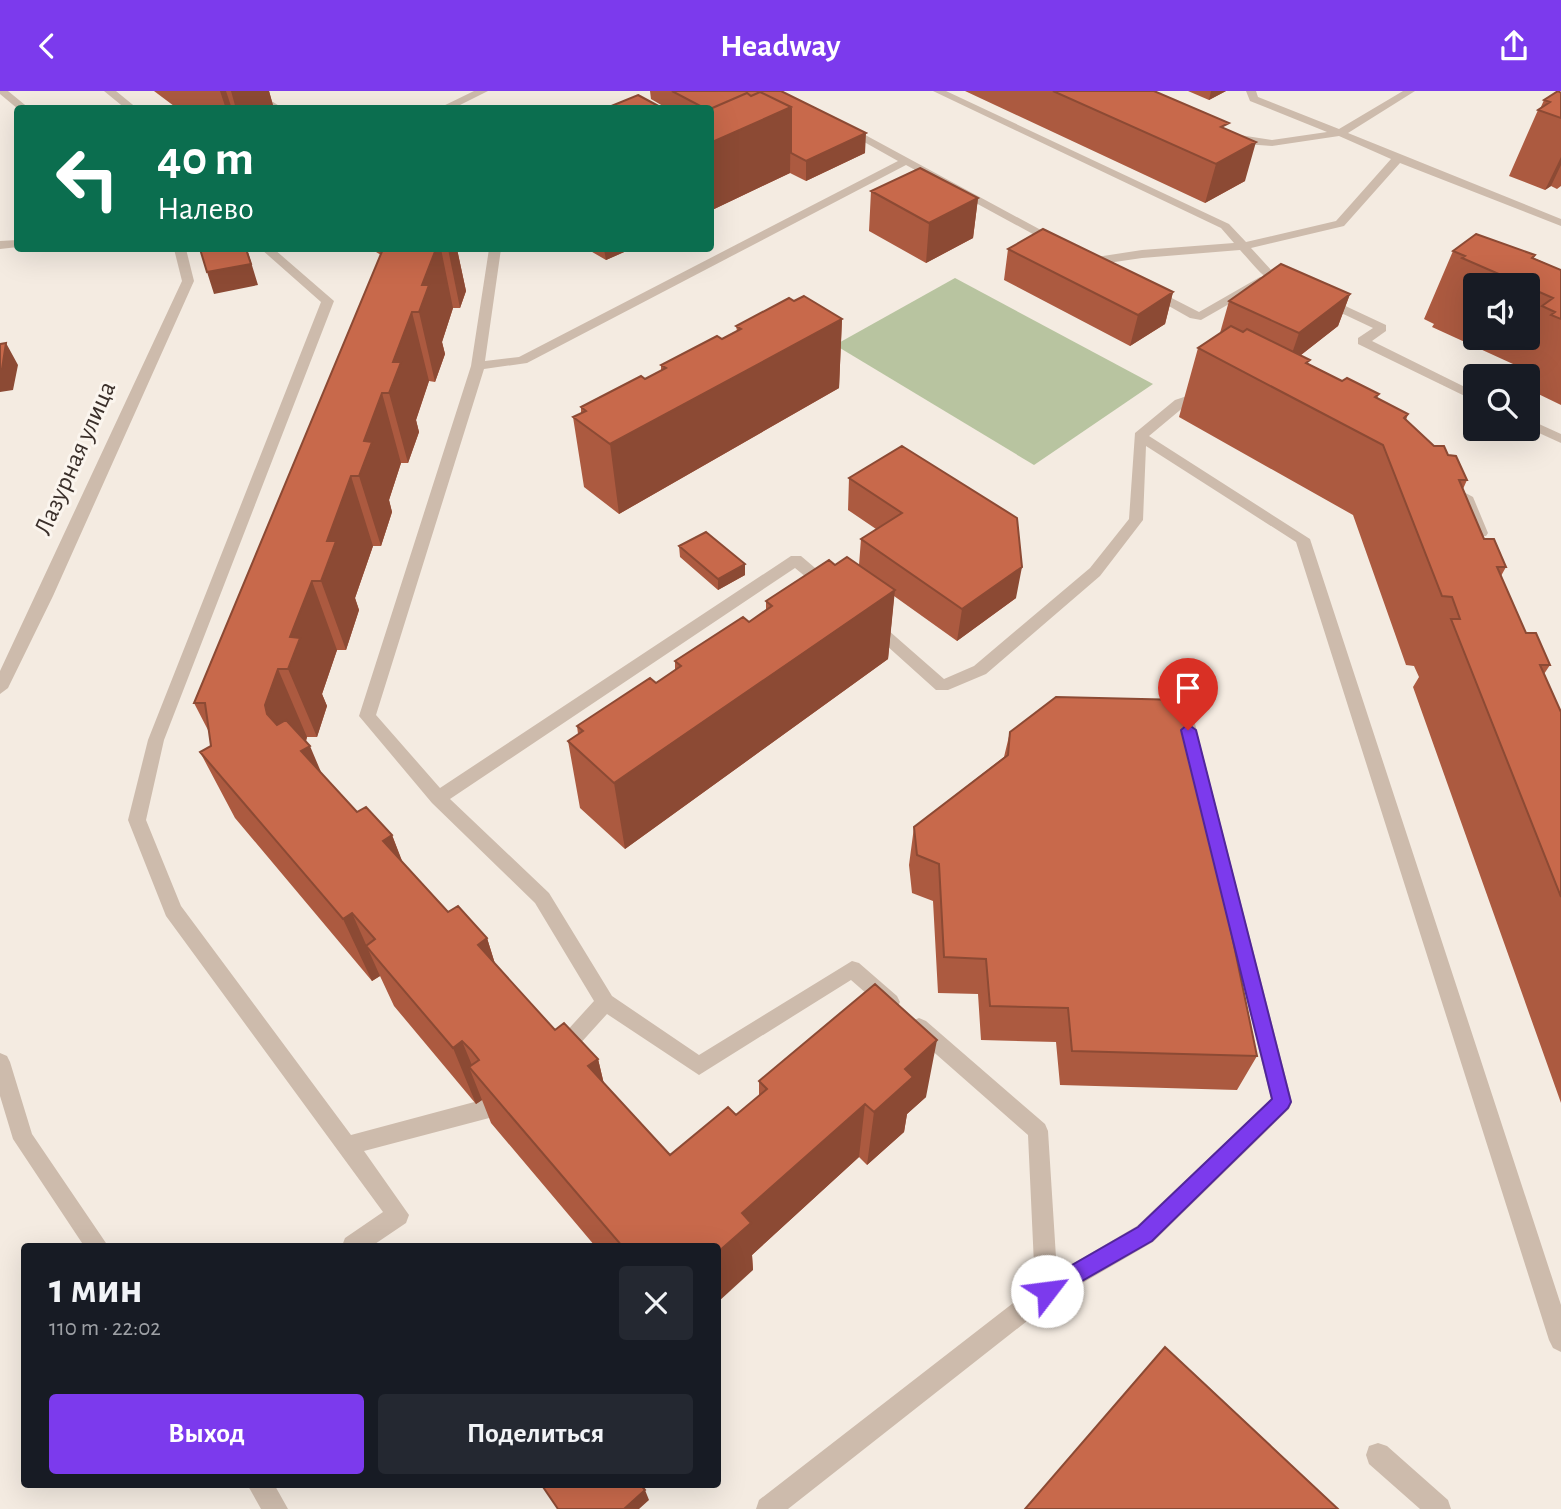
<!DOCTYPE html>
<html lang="ru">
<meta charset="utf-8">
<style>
body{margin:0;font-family:"Alegreya Sans",sans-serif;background:#242831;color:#f1f3f6;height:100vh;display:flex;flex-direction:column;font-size:26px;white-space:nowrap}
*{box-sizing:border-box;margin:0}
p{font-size:23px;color:#9ea1a6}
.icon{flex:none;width:38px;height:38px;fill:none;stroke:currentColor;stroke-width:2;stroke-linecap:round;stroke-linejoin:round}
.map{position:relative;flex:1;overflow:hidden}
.panel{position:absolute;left:21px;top:1152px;width:700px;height:245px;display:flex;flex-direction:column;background:#171b24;border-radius:7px;box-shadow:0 7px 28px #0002}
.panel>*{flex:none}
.banner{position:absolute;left:14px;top:14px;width:700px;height:147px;border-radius:7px;box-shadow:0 7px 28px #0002;background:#0b6e4f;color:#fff;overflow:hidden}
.tools{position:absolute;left:1463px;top:182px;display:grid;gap:14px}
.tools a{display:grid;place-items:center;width:77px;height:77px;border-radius:7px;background:#171b24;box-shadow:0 7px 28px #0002;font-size:35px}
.pin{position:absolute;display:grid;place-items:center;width:60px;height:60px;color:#fff;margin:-72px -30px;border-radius:50% 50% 50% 0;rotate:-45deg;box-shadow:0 0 7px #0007}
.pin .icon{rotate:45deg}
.me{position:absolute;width:77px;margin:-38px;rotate:60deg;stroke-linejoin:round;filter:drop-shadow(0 0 5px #0008)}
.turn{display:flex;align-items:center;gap:24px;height:147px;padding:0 28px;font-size:32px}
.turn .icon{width:91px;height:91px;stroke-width:2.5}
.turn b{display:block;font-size:49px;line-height:60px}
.round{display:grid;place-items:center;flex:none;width:74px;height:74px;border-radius:7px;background:#242831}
.summary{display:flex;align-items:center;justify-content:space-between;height:119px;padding:0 28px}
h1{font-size:42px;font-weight:600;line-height:52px}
.action{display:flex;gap:14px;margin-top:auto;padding:14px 28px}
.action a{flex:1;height:80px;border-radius:7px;background:#7c3aed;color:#fff;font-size:28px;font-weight:600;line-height:80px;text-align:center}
.action a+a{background:#242831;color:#f1f3f6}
header{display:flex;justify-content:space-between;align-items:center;height:91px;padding:0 28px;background:#7c3aed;color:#fff;font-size:32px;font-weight:600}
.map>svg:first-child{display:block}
</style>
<header><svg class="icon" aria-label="back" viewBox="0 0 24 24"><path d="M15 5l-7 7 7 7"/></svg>Headway<svg class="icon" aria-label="share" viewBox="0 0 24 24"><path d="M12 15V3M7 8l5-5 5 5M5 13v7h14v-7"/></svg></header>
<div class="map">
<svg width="1561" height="1418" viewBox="0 0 1561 1418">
<rect width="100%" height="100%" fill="#f4ebe1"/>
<path fill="#b8c4a0" d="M955,187L1153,293L1034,374L835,254Z"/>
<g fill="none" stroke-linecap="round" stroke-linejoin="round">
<path fill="#cdbbac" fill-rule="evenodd" d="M104,0H116L138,18H126Z
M244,0H256L284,18H271Z
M474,0H488L452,18H437Z
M933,0H946L1229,133L1246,151L1336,130L1391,68L1339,45L1272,55L1245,53L1229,48L1228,46L1233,43L1272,49L1327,41L1250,10L1246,0H1256L1258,6L1339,38L1403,0H1415L1348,42L1561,128V135L1400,72L1344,135L1251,157L1273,181L1293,190V196C1270,198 1254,174 1240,159L1142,167L1094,174L1088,170L1090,167L1142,159L1234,152L1221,137Z
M845,33L1063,151L1053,154L906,74L527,272L484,278L376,624L440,697L791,465H801L834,493L837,497L834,501H824L795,477L450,708L549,802L612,905L699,964L852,870L859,872L897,905L900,911L897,917L890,920L883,917L851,889L699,984L607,923L568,966L561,969L554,966L551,960L554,954L594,910L535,812L432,712L359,625L471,275L489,158H501L485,270L519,266L898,70L841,38V34Z
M18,149V156L0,158V150Z
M261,158H274L334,210L164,649L146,729L181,815L351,1044L493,1006L500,1009L503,1016L500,1023L493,1026L364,1060L409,1124L406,1132L372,1155H342L345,1147L383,1121L166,825L128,729L148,649L321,211Z
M1260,186L1264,187V193L1201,229L1190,227L1144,201L1154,198L1199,221Z
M1324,205L1386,234V240L1372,250L1475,301V310L1358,253V247L1373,237L1320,212V206Z
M1205,299L1210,300V306L1185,315L1149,345L1310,448L1561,1214V1261L1553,1257L1549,1249L1296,451L1146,355L1143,429L1100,485L986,583L948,599H936L866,536L868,532H880L944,588L974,575L1090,477L1129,428L1135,342L1175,309Z
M1528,328L1561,343V352L1528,337Z
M1447,392L1473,406L1488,442L1486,445H1476L1462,412L1442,400V394Z
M1186,623L1194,629L1292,1011L1289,1018L1153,1151L1055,1208L788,1418H756L759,1409L1035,1195L1028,1044L912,942L909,936L912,930L919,927L926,930L1045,1033L1048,1040L1057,1182L1137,1135L1271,1008L1178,629Z
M1378,1352L1387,1355L1448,1409L1451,1418H1420L1369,1373L1366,1364L1369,1355Z"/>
<path fill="#cdbbac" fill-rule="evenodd" d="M0,0H8L30,18H18L0,3Z
M174,158H186L194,190L53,505L8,597L0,603V580L182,190Z
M0,962L7,965L10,971L32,1043L108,1155H84L13,1048L0,1005Z
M247,1393H274L288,1418H261Z"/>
</g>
<path fill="#ac5a40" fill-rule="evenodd" d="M154,0H269L274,18H178Z
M650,0H781L865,62L806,90L790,82L710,120V18H668L651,8Z
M965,0H1154L1227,39L1245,90L1205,112Z
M1188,0H1226L1209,9Z
M1561,2V95L1557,98L1551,95L1545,99L1509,85L1538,19L1540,18L1544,9Z
M871,100L978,107L973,147L926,172L869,140Z
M371,158H457L466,200L460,217H453L442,251L445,263L435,291L429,290L416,329L419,341L408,372H401L389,409L392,421L381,455H373L355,507L359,519L346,559H337L322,603L327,615L317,646H307L306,651L321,682L357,721L392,744L402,771L448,821L487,847L495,873L555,939L598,968L604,993L670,1064L736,1024L759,1005V990L926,1006L907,1023L904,1041L867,1074L859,1066L752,1164L753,1179L718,1155H595L491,1032L482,1009L476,1013L394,915L380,885L372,890L235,727L200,661L211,655L209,641L194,612L381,164Z
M587,158H631L606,169Z
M1008,158L1173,201L1165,233L1130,255L1004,189Z
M1453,160L1535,164L1534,167L1561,179V314L1528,298V285L1507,284L1513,273L1432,236L1434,233L1424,228ZM1475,194H1528V247H1475Z
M1350,203L1338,235L1301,264L1309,273L1342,290L1379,303L1377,307L1408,323L1406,329L1434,355L1448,364L1467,389L1463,398L1484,448L1506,476L1501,485L1526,542L1550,574L1544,583L1561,621V1012L1413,596L1419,586L1414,575L1406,574L1353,424L1179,326L1198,257L1220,242L1229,210Z
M794,210L842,228L839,297L619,423L584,396L573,326L581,322V316L645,288L661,280V274L722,248L737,240L736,235Z
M902,355L1016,507L957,550L894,505L888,568L625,758L580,717L568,650L578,643L577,635L656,592L675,579V570L749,531L766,519V510L835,474H859L861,448L876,438L848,419L849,387Z
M679,455L745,473V484L718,499L680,466Z
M1010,641L1257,965L1237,999L1060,994L1056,951L981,949L978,903L938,902L933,810L912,802L909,774L914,736L1004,666Z"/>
<path fill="#8c4a34" d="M220,0H226L232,18H226Z
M231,0H269L274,18H236Z
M1211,0H1226L1209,9Z
M791,16L790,82L710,120V52Z
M866,42L865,62L806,90V70Z
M1256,51L1245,90L1205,112L1216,73Z
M1561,66V74L1551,95L1545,99Z
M978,107L973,147L926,172L929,132Z
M247,158L258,194L214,203L207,181Z
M436,158H441L453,217L442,251L445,263L435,291L419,221L422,194Z
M448,158H457L466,200L460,217Z
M604,158H631L606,169Z
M1173,201L1165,233L1130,255L1138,224Z
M1350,203L1338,235L1288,274L1299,242Z
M412,221L429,290L416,329L419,341L408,372L389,302L393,271Z
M842,228L839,297L619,423L610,353Z
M6,252L18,274L13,299L0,301V278Z
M382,302L401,372L389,409L392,421L381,455L359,385L364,350Z
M351,385L373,455L355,507L359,519L346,559L321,490L327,450Z
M745,473V484L718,499V488Z
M1022,476L1016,507L957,550L962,518Z
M312,490L337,559L322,603L327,615L317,646L288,578L290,546Z
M895,499L888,568L625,758L614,692Z
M278,578L307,646L303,658L310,655L338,721L267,623L265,614Z
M392,744L417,808L383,750Z
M352,822L380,885L372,890L343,828Z
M487,847L506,908L478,854Z
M937,949L926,1006L907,1023L904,1041L867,1074L874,1021L905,978Z
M462,950L476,984L469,976L482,1009L476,1013L453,957Z
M598,968L611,1023L588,975Z
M865,1013L859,1066L752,1164L753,1179L718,1211V1161L742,1122Z
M645,1399L649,1409L639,1418H624Z"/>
<path fill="#c8694b" stroke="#8c4a34" stroke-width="2" d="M672,0H781L866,42L806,70L791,62V16L760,1L751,5L747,2L710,18H706Z
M1053,0H1154L1229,32L1221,36L1256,51L1216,73Z
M1558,0L1561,2V27L1538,19L1550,11L1544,9Z
M760,1L791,16L710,52V18L747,2L751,5Z
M638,4L664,18H604Z
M920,77L978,107L929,132L871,100Z
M1043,138L1173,201L1138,224L1008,158Z
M1476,143L1535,164L1532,167L1561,179V228L1551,224L1555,221L1542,215L1553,207L1528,196V194H1524L1462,167L1465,165L1453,160Z
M200,158H246L251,173L207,181Z
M383,158H436L422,194H429L419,221H412L393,271H401L389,302H382L364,350L372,351L359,385H351L327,450H336L321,490H312L290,546L300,547L288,578H278L265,614L267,623L277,634L286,629L310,655L301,660L357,721L366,716L392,744L383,750L448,821L458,815L487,847L478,854L555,939L564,932L598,968L588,975L670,1064L728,1016L736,1024L767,998L759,990L875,893L937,949L905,978L913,986L874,1021L865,1013L742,1122L751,1132L718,1161V1155H622L469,976L479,969L471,959L462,950L453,957L366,855L375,848L352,822L343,828L200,661L211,655L205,612H194Z
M1281,173L1350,203L1299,242L1229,210Z
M804,205L842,228L610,353L573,326L586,320L581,316L641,285L645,288L666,277L661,274L717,245L722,248L741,238L736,235L789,207L794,210Z
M1231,235L1243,241L1247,238L1310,269L1306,272L1342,290L1347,287L1379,303L1375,306L1408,323L1404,327L1434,355H1444L1448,364L1456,365L1467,389H1459L1484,448H1494L1506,476H1497L1526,542H1536L1550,574H1540L1561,621V806L1451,528H1460L1452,506L1442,505L1383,354L1198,257Z
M6,252L2,278H0V253Z
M902,355L1017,427L1022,476L962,518L861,448L902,422L849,387Z
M706,441L745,473L718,488L679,455Z
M847,466L895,499L614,692L568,650L583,640L577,635L650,587L656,592L681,575L675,570L743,526L749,531L772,515L766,510L829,469L835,474Z
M1056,606L1183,609L1257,965L1072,960L1068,917L990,915L986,868L944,866L939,773L917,764L914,736L1008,664L1010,641Z
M1165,1256L1338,1418H1025Z
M541,1393H640L645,1399L624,1418H558Z"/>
<path fill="#7c3aed" stroke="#51269a" stroke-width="2" d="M1188,633L1196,639L1291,1011L1288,1017L1152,1150L1047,1210L1039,1207L1036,1200L1039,1193L1138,1136L1272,1008L1181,639Z"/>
<g text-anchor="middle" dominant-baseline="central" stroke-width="6" stroke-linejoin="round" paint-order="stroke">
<g font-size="26" fill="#3b302b" stroke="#fbf5ee">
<text transform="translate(75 367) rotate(-66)">Лазурная улица</text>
</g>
</g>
</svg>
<div class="tools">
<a><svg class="icon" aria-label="sound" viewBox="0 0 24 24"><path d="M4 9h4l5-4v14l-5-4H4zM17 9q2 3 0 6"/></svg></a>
<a><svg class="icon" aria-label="search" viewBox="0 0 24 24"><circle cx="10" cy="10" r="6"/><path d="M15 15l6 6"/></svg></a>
</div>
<div class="pin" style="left:1188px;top:639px;background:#d93025"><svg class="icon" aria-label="arrive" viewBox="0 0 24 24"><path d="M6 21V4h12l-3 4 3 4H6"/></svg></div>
<svg class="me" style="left:1047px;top:1200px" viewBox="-20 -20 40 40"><circle r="19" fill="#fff"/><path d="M0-13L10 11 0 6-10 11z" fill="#7c3aed"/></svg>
<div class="banner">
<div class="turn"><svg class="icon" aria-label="left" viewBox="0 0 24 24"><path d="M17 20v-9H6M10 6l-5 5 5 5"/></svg><div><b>40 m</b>Налево</div></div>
</div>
<section class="panel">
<div class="summary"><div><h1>1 мин</h1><p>110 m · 22:02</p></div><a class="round"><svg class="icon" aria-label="close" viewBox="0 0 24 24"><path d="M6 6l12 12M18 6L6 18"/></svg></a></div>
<div class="action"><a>Выход</a><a>Поделиться</a></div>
</section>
</div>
